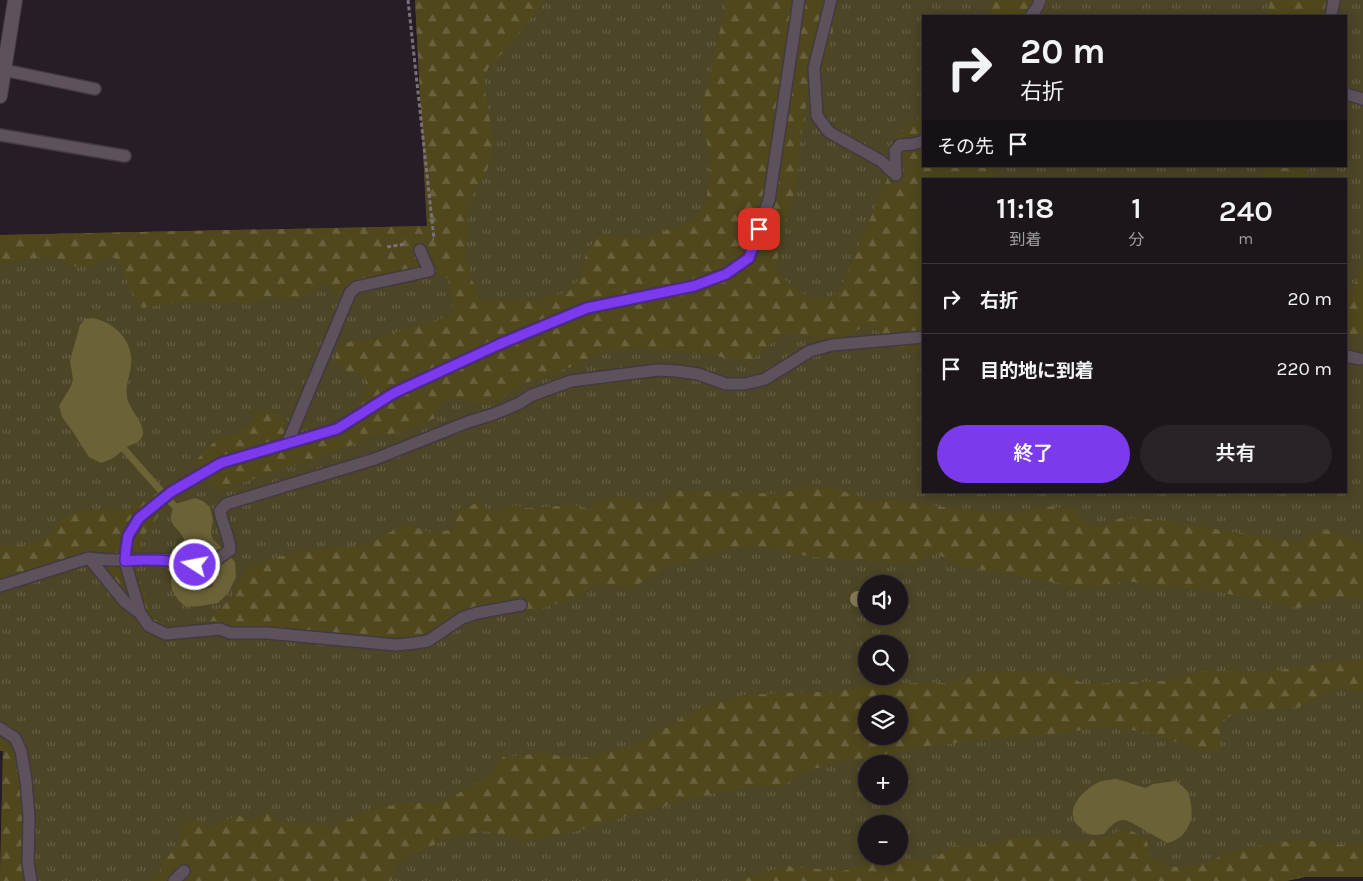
<!DOCTYPE html>
<html lang="ja">
<meta charset="utf-8">
<style>
body{margin:0;font-family:Karla,"Noto Sans JP",sans-serif;background:#292329;color:#f1f3f6;height:100vh;display:flex;flex-direction:column;font-size:19px;white-space:nowrap}
*{box-sizing:border-box;margin:0}
p{font-size:16px;color:#a09fa3}
.icon{flex:none;width:28px;height:28px;fill:none;stroke:currentColor;stroke-width:2;stroke-linecap:round;stroke-linejoin:round}
.map{position:relative;flex:1;overflow:hidden}
.panel{position:absolute;left:922px;top:178px;width:425px;height:315px;display:flex;flex-direction:column;background:#1c161c;border-radius:0px;box-shadow:0 2px 12px #0003,0 0 0 1px #3a353b}
.panel>*{flex:none}
.banner{position:absolute;left:922px;top:15px;width:425px;height:152px;border-radius:0px;box-shadow:0 2px 12px #0003,0 0 0 1px #3a353b;background:#1c161c;color:#f1f3f6;overflow:hidden}
.tools{position:absolute;left:858px;top:575px;display:grid;gap:10px}
.tools a{display:grid;place-items:center;width:50px;height:50px;border-radius:50%;background:#1c161c;box-shadow:0 2px 12px #0003,0 0 0 1px #3a353b;font-size:25px}
.pin{position:absolute;display:grid;place-items:center;width:42px;height:42px;color:#fff;margin:-21px;border-radius:10px;box-shadow:0 2px 8px #0006}
.me{position:absolute;width:55px;margin:-28px;rotate:281deg;stroke-linejoin:round;filter:drop-shadow(0 0 4px #0008)}
.turn{display:flex;align-items:center;gap:18px;height:105px;padding:0 15px;font-size:22px}
.turn .icon{width:65px;height:65px;stroke-width:2.5}
.turn b{display:block;font-size:35px;line-height:42px}
.then{display:flex;align-items:center;height:48px;padding:0 15px;background:#0003;gap:10px;font-size:19px}
.eta{display:flex;justify-content:space-evenly;align-items:center;height:85px;text-align:center}
.eta b{font-size:30px;font-weight:600;line-height:35px}
.cta{display:flex;gap:10px;margin-top:auto;padding:10px 15px}
.cta a{flex:1;height:58px;border-radius:30px;background:#7c3aed;color:#fff;font-size:20px;font-weight:600;line-height:58px;text-align:center}
.cta a+a{background:#292329;color:#f1f3f6}
ul{padding:0;list-style:none}
li{display:flex;align-items:center;gap:15px;height:70px;padding:0 15px;border-top:1px solid #3a353b}
li div{flex:1}
li b{display:block;font-size:19px}
li em{font-style:normal}
.map>svg:first-child{display:block}
</style>
<div class="map">
<svg width="1363" height="881" viewBox="0 0 1363 881">
<defs>
<pattern id="grass-tufts" width="24" height="20" patternUnits="userSpaceOnUse" patternTransform="scale(1.25)"><rect width="24" height="20" fill="#4c4526"/><path d="M3 7l-1-3M5 7V3M7 7l1-3M15 17l-1-3M17 17v-4M19 17l1-3" fill="none" stroke="#665f45"/></pattern>
<pattern id="forest-firs" width="22" height="20" patternUnits="userSpaceOnUse" patternTransform="scale(1.25)"><rect width="22" height="20" fill="#50471c"/><path d="M5 1l3.5 6h-7zM16 11l3.5 6h-7z" fill="#69613d"/></pattern>
</defs>
<rect width="100%" height="100%" fill="#261d26"/>
<path fill="url(#grass-tufts)" fill-rule="evenodd" d="M415,0H1363V877H1305L1286,881H0L3,751H0V235L427,226ZM924,16H1346V166H924ZM924,179H1346V491H924ZM866,584H899V616H866ZM866,644H899V676H866ZM866,704H899V736H866ZM866,764H899V796H866ZM866,824H899V856H866Z"/>
<path fill="url(#forest-firs)" fill-rule="evenodd" d="M415,0H545L507,48L488,68L485,79L486,100L494,141L487,170L470,200L465,255L472,280L481,301L533,300L568,292L580,278L587,249L601,235L642,239L691,222L706,204L711,160L706,137L703,103L727,0H839L825,71L808,91L800,144L796,184L775,269L789,284L809,297L828,299L840,289L887,180L891,145L900,133L924,114V166H995L992,176L993,179H924V350L914,352L898,348L884,335L865,325L850,335L832,340L808,336L782,334L749,362L701,353L643,349L607,351L571,367L525,383L488,405L459,399L442,401L435,418L403,432L371,437L323,456L218,491L203,478L167,505L141,539L137,572L154,619L168,626L209,623L216,612L232,597L247,567L298,551L369,544L388,533L408,525L430,532L453,530L457,512L478,502L496,514L514,505L527,508L575,505L588,509L603,499L622,496L647,504L662,502L675,491H702L779,494L805,487H829L871,500L901,501L979,512L1021,513L1045,506L1073,509L1083,521L1100,528L1120,518L1153,519L1298,542L1315,531L1330,530L1363,544V600L1338,597L1298,608L1209,590L1155,586L1123,580L1110,588L1082,587L962,566L935,553L911,564L811,557L770,548H732L664,569L634,587L607,585L591,587L576,598L529,612L474,618L462,621L428,644H342L233,639L215,633L178,638L135,614L122,605L87,565L0,591V545C16,546 27,547 42,540C49,537 52,528 58,523C74,506 102,508 124,512L192,474L199,457L215,441L237,434L249,426L256,412L267,410L279,415L298,436L334,426L359,405L367,389L364,376L346,371L336,362V350L351,341L372,340L446,317L454,313L448,279L437,272L340,295L324,282L307,296L292,300L267,296L249,305L229,302H175L143,308L135,301L121,266L115,258H102L93,266L77,267L48,256L9,262L0,266V235L427,226Z
M993,0H1049L1047,10L1041,16H989Z
M1270,0H1326L1323,16H1268Z
M1265,166H1309L1308,179H1264Z
M1363,265V335L1346,338V292H1352Z
M1363,659V691H1355L1337,688L1298,707L1269,709L1236,713L1220,722V749L1207,752L1149,733L1110,726L1040,736L1007,737L921,747L829,765L809,770L780,787L754,786L712,794L633,814L609,822L568,833L523,842L509,836L485,831L447,839L415,853L397,865L391,881H150L159,873L164,860L179,845L181,836L180,829L185,822L197,820L207,826H215L223,820L239,816L251,819L268,814L284,823L335,826L371,809L405,803H440L487,778L503,757L542,753L578,759L638,744L697,710L743,695L802,692H833L888,683H946L983,672L1061,673L1084,684L1163,681L1203,671L1270,672L1328,662ZM866,704H899V736H866Z
M0,720L15,727L23,739L31,779L33,871L38,881H0L3,751H0Z
M1124,829L1134,832L1147,841L1150,858L1171,867L1195,866L1236,851L1272,843L1305,840L1339,845L1363,844V877H1305L1286,881H738L784,866L843,871L869,864L875,856H899V851L907,861L934,860L951,846L990,845L1013,838L1035,836L1073,842L1101,839Z"/>
<path fill="#6b6237" fill-rule="evenodd" d="M92,318C115,322 134,341 131,366C130,375 125,387 127,396C128,410 148,425 142,437C138,445 132,443 127,447C115,456 116,458 101,463L89,457L73,432L62,417L59,406L71,386L73,379L70,361L72,353L80,325L85,319Z
M195,498L203,501L210,507L213,520L211,532L212,538L235,562L236,577L229,592L218,603L201,606L186,607L178,600L172,590L171,581L172,575L179,554L186,545C182,525 163,529 175,504ZM200,554C205,554 207,555 210,559C217,568 215,576 213,586C188,601 181,566 200,554Z
M1116,779C1127,781 1136,786 1146,788L1153,784L1176,781C1180,784 1185,788 1188,792C1190,796 1190,800 1191,804C1194,822 1186,839 1167,843C1158,838 1131,821 1124,820C1115,820 1109,828 1104,834C1100,834 1093,836 1089,834C1086,833 1084,831 1082,829C1061,814 1080,792 1097,783C1102,780 1110,780 1116,779Z"/>
<g fill="none" stroke-linecap="round" stroke-linejoin="round">
<path stroke="#6b6237" stroke-width="7" d="M123,448L177,509"/>
<defs>
<path id="service" d="M831,0L814,68L817,116L829,132L881,161L896,175
M1031,16L1038,6L1040,0
M1331,16L1334,0
M4,70L95,89
M1346,94L1363,99
M0,135L125,156
M896,175L895,151L900,145L913,144L924,141
M1346,356L1360,359
M287,444L350,293L356,287L429,271L420,250
M89,558L125,602L140,613
M0,586L89,558C117,563 145,557 173,560C185,562 198,568 211,563C217,560 224,554 230,550C230,537 222,524 220,511L226,504L375,459L468,422L494,414L520,403L530,396L571,381L658,370L677,371L698,374L726,384H745L765,379L810,351L832,345L924,337
M521,605L477,613L462,618L428,641L415,643L396,645L267,633H230L220,629L166,634L149,626L140,613L125,561L126,549L128,536L139,518L171,492L221,463L337,429L394,393L500,344L587,308L694,286L726,274L749,258L769,200L799,0
M0,728L15,738L21,751L26,781L29,817L28,863L31,881
M174,881L184,871"/>
<path id="minor" d="M0,96L15,0"/>
</defs>
<use href="#service" stroke="#423a41" stroke-width="14"/>
<use href="#minor" stroke="#423a41" stroke-width="16"/>
<path stroke="#797178" stroke-width="3" stroke-dasharray="4 2.5" stroke-linecap="butt" d="M408,0L434,239H433
M387,247L405,244"/>
<use href="#service" stroke="#5d525c" stroke-width="11"/>
<use href="#minor" stroke="#5d525c" stroke-width="14"/>
</g>
<circle fill="#867957" cx="858" cy="599" r="8"/>
<g fill="none" stroke-linecap="round" stroke-linejoin="round">
<defs>
<path id="route" d="M195,565C172,560 149,559 125,561L126,549L128,536L139,518L171,492L221,463L337,429L394,393L500,344L587,308L694,286L726,274L749,258L759,229"/>
</defs>
<use href="#route" stroke="#51269a" stroke-width="12"/>
<use href="#route" stroke="#7c3aed" stroke-width="9"/>
</g>
</svg>
<div class="tools">
<a><svg class="icon" aria-label="sound" viewBox="0 0 24 24"><path d="M4 9h4l5-4v14l-5-4H4zM17 9q2 3 0 6"/></svg></a>
<a><svg class="icon" aria-label="search" viewBox="0 0 24 24"><circle cx="10" cy="10" r="6"/><path d="M15 15l6 6"/></svg></a>
<a><svg class="icon" aria-label="layers" viewBox="0 0 24 24"><path d="M12 4l9 5-9 5-9-5zM3 14l9 5 9-5"/></svg></a>
<a>+</a>
<a>−</a>
</div>
<div class="pin" style="left:759px;top:229px;background:#d93025"><svg class="icon" aria-label="arrive" viewBox="0 0 24 24"><path d="M6 21V4h12l-3 4 3 4H6"/></svg></div>
<svg class="me" style="left:195px;top:565px" viewBox="-20 -20 40 40"><circle r="17" fill="#7c3aed" stroke="#fff" stroke-width="3"/><path d="M0-11L8 9 0 5-8 9z" fill="#fff"/></svg>
<div class="banner">
<div class="turn"><svg class="icon" aria-label="right" viewBox="0 0 24 24"><path d="M7 20v-9h11M14 6l5 5-5 5"/></svg><div><b>20 m</b>右折</div></div>
<div class="then">その先<svg class="icon" aria-label="arrive" viewBox="0 0 24 24"><path d="M6 21V4h12l-3 4 3 4H6"/></svg></div>
</div>
<section class="panel">
<div class="eta">
<div><b>11:18</b><p>到着</p></div>
<div><b>1</b><p>分</p></div>
<div><b>240</b><p>m</p></div>
</div>
<ul>
<li><svg class="icon" aria-label="right" viewBox="0 0 24 24"><path d="M7 20v-9h11M14 6l5 5-5 5"/></svg><div><b>右折</b></div><em>20 m</em></li>
<li><svg class="icon" aria-label="arrive" viewBox="0 0 24 24"><path d="M6 21V4h12l-3 4 3 4H6"/></svg><div><b>目的地に到着</b></div><em>220 m</em></li>
</ul>
<div class="cta"><a>終了</a><a>共有</a></div>
</section>
</div>
